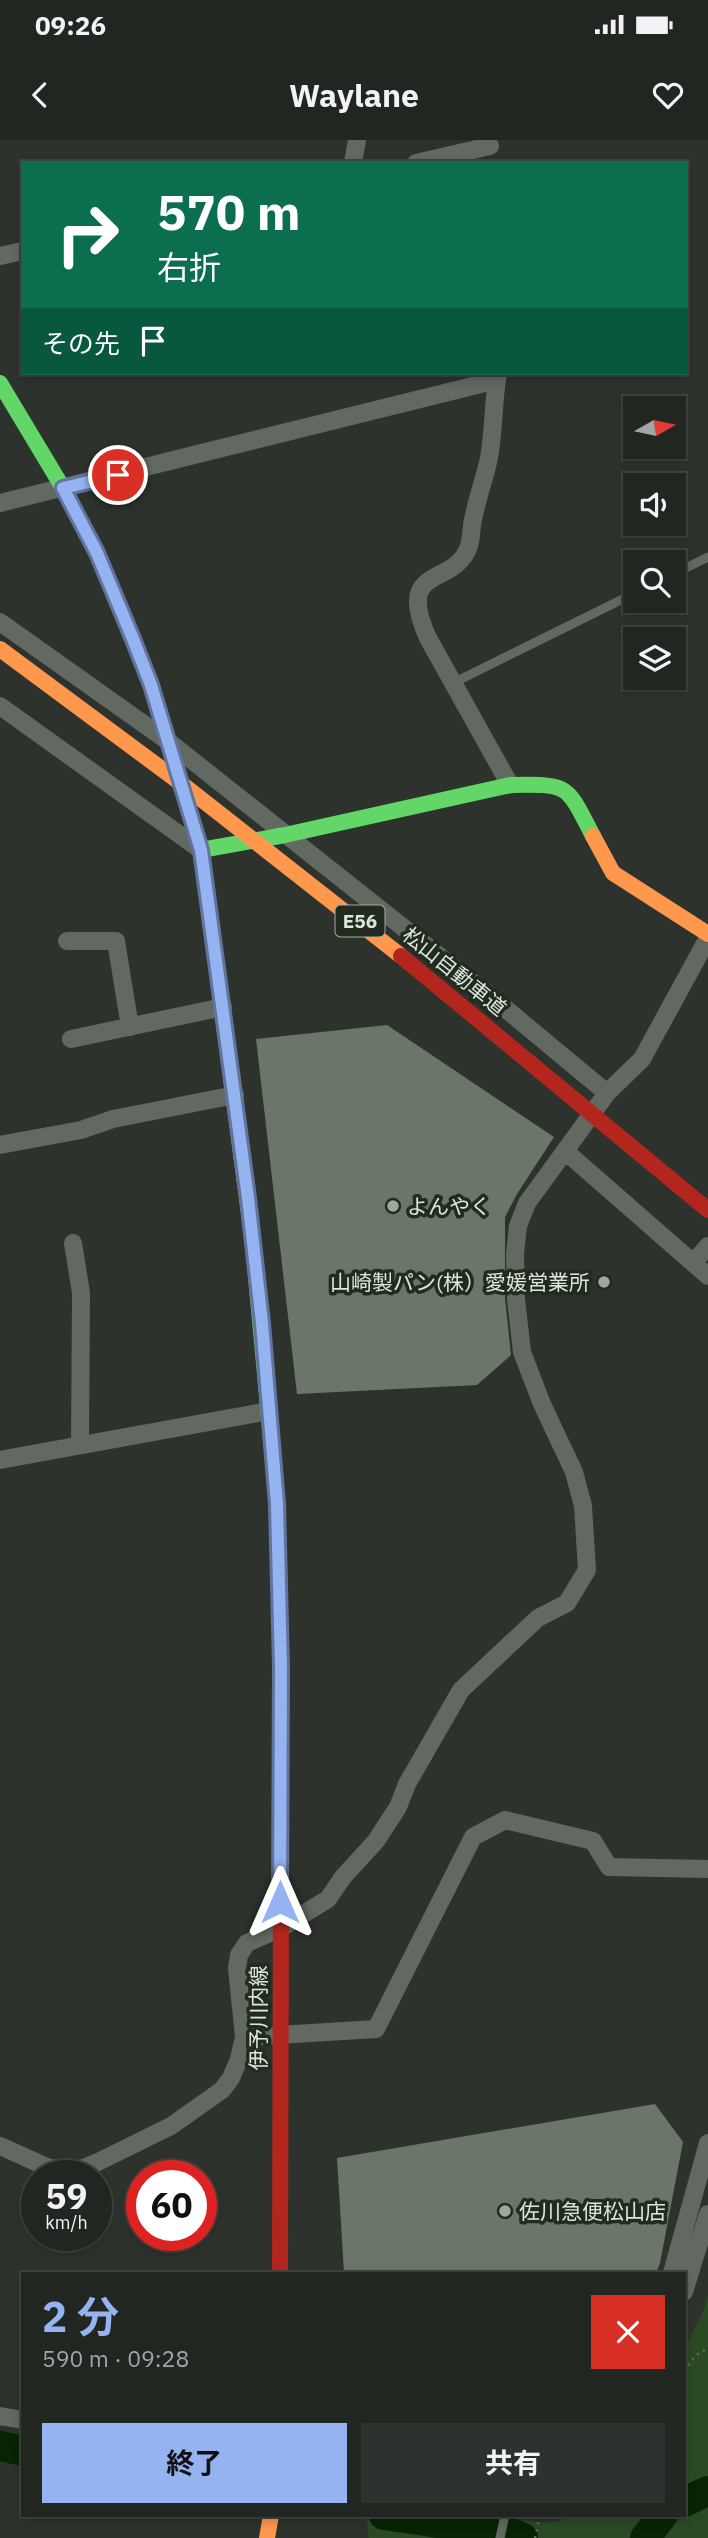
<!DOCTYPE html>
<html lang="ja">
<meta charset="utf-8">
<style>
body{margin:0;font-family:"IBM Plex Sans","Noto Sans JP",sans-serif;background:#2e322e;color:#f1f3f6;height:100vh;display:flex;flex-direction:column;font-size:26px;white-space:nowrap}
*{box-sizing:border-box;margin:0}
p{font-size:23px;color:#a2a5a5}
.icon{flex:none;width:38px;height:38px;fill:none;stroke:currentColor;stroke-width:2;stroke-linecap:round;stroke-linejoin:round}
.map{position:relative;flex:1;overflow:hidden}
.sheet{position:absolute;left:21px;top:2132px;width:665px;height:245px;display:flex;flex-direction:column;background:#222621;border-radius:0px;box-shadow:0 4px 10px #0003,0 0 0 2px #3f433f}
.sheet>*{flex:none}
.top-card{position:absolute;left:21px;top:21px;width:667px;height:214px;border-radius:0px;box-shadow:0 4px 10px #0003,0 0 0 2px #3f433f;background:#0b6e4f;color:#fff;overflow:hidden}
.needle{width:46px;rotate:81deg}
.tools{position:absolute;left:623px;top:256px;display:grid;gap:14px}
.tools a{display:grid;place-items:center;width:63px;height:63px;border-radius:0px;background:#222621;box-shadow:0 4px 10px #0003,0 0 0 2px #3f433f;font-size:35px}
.speed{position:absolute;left:21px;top:2020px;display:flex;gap:14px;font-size:35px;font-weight:700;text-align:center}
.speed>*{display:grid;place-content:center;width:91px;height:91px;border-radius:50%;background:#222621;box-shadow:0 4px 10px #0003,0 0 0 2px #3f433f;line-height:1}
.speed small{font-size:18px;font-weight:400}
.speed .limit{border:10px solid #d22;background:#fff;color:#111}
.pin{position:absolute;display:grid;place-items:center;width:60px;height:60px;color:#fff;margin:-30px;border:4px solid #fff;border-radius:50%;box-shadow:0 2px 7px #0007}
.me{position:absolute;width:77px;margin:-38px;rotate:0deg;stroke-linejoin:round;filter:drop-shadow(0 0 5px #0008)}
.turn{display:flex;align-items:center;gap:24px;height:147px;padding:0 21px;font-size:32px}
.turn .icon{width:91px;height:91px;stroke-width:2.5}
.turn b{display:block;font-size:49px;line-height:60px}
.then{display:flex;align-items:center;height:66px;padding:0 21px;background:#0003;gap:14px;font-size:26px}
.round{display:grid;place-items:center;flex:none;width:74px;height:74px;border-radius:0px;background:#2e322e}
.headline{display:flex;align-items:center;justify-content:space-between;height:119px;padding:0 21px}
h1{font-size:42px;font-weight:700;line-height:52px;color:#95b2f1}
.primary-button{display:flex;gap:14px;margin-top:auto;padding:14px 21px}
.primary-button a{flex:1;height:80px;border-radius:0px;background:#95b2f1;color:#111;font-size:28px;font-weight:700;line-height:80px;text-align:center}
.primary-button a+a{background:#2e322e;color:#f1f3f6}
.status{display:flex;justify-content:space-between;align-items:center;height:49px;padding:0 35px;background:#222621;direction:ltr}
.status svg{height:19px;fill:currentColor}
header{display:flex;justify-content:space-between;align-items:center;height:91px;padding:0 21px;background:#222621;font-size:32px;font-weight:700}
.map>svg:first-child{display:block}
</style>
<div class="status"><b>09:26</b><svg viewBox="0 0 49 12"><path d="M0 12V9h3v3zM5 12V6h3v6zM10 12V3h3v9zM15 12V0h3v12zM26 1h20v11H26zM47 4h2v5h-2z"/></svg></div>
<header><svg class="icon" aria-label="back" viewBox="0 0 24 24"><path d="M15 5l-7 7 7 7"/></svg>Waylane<svg class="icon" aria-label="heart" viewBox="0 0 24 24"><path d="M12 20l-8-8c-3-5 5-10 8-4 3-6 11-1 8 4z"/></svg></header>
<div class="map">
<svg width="708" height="2398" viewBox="0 0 708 2398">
<rect width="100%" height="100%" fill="#2d332c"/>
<path fill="#2a4a24" d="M708,2154V2398H369L366,2375H452L550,2383L578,2375H684V2211L704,2169Z"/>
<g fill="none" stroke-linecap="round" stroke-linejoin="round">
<path stroke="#072304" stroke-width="30" d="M0,2306L23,2311
M684,2362L708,2351
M384,2375L514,2394L523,2398
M645,2398L663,2375"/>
</g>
<path fill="#6a7668" d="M387,885L554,997L517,1054L505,1077V1159L511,1215L477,1245L297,1254L256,899Z
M655,1964L683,2002L660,2123L656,2133H344L337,2018Z"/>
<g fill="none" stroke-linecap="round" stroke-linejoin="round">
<path stroke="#646963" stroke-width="2.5" stroke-dasharray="2 5" stroke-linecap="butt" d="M684,2231L696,2215L708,2208
M535,2398L540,2375"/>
<path stroke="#626961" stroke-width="9" d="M674,434L708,417
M453,543L635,453
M500,2398L505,2375"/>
<path stroke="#626961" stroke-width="18" d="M353,23L357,0
M416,23L490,6
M0,116L23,111
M498,233C493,261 494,290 489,318C485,337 478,356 474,375C471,385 472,396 469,406C455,448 394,423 428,498L510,645
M0,363L497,240
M0,482L169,602L501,865L607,953
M0,566L201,710
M708,798L642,919L607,953L565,1011L708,1136
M67,801H116L130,887
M71,899L223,867
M0,1005L81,990L113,979L235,955
M73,1103L81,1153L80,1305
M693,1123L708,1106
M0,1320L269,1271
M244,1897L237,1828L239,1815L247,1803L279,1789L328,1759L343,1737L376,1701L398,1667L407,1644L461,1550L538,1478L567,1463L587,1430L583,1366L574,1332L542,1264L522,1212L516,1159L515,1114L518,1086L527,1063L565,1011
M0,2006L49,2028L81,2029L98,2022L171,1986L222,1950L231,1938L239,1919L244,1897L376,1889L473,1697L505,1680L593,1701L609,1727L708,1729
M672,2133L708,2003
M684,2152L708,2074
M0,2276L23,2280"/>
<path stroke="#63d668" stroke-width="16" d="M0,243L63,348L97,413L150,543
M201,710L285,695L510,645C570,644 566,644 593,696
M253,1104L277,1364L281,1527V1756"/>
<path stroke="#ff974d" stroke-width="16" d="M150,543L201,710L253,1104
M593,696L613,733L708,794
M267,2398L271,2375"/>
<path stroke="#b3261e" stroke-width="16" d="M280,2133L281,1756"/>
<path stroke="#ff974d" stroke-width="16" d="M0,509L182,644L401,816"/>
<path stroke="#b3261e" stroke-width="16" d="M401,816L708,1070"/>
</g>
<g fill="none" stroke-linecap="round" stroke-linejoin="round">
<defs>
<path id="route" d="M118,335L63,348L97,413L133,499L151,545L201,710L248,1058L262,1183L277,1364L281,1527L280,1762"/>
</defs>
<use href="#route" stroke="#61749d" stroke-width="18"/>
<use href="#route" stroke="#95b2f1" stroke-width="12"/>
</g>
<g fill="#a0a79f" stroke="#212c1f" stroke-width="2.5">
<circle cx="393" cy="1066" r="7"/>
<circle cx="604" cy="1142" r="7"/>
<circle cx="505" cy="2071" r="7"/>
</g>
<g text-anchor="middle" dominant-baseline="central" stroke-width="7" stroke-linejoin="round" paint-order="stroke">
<rect fill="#212c1f" stroke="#a5aea4" stroke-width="2" x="335.5" y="765.5" width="49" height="31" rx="5"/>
<g font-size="19" font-weight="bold" fill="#dee5dd">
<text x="360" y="781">E56</text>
</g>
<g font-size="21" fill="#dee5dd" stroke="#212c1f">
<text transform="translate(455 831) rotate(39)">松山自動車道</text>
<text transform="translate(258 1878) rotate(-90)">伊予川内線</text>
</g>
<g font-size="21" fill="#dee5dd" stroke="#212c1f" text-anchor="start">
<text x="407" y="1066">よんやく</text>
<text x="590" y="1142" text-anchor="end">山崎製パン(株）愛媛営業所</text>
<text x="519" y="2071">佐川急便松山店</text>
</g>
</g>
</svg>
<div class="tools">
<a><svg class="needle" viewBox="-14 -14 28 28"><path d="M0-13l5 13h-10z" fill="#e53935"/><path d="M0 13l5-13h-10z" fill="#a2a5a5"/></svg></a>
<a><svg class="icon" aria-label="sound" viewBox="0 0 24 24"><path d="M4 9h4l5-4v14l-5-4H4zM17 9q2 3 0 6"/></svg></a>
<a><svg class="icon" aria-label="search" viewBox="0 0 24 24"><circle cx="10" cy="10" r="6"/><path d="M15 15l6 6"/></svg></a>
<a><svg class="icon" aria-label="layers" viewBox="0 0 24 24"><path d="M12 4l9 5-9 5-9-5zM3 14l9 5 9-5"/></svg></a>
</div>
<div class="speed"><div>59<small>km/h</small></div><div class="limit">60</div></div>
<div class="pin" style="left:118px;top:335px;background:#d93025"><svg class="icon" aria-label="arrive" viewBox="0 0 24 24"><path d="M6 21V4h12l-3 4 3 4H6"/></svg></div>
<svg class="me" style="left:280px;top:1762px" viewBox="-20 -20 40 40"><path d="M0-17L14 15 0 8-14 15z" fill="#95b2f1" stroke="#fff" stroke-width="4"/></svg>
<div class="top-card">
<div class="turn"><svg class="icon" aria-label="right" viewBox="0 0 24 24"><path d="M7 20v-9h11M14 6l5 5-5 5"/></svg><div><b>570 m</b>右折</div></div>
<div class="then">その先<svg class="icon" aria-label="arrive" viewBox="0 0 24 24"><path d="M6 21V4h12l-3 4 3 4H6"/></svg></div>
</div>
<section class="sheet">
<div class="headline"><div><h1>2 分</h1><p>590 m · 09:28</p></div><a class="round" style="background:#d93025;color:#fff"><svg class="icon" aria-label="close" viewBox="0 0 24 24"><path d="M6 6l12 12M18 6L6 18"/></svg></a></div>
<div class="primary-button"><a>終了</a><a>共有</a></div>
</section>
</div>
